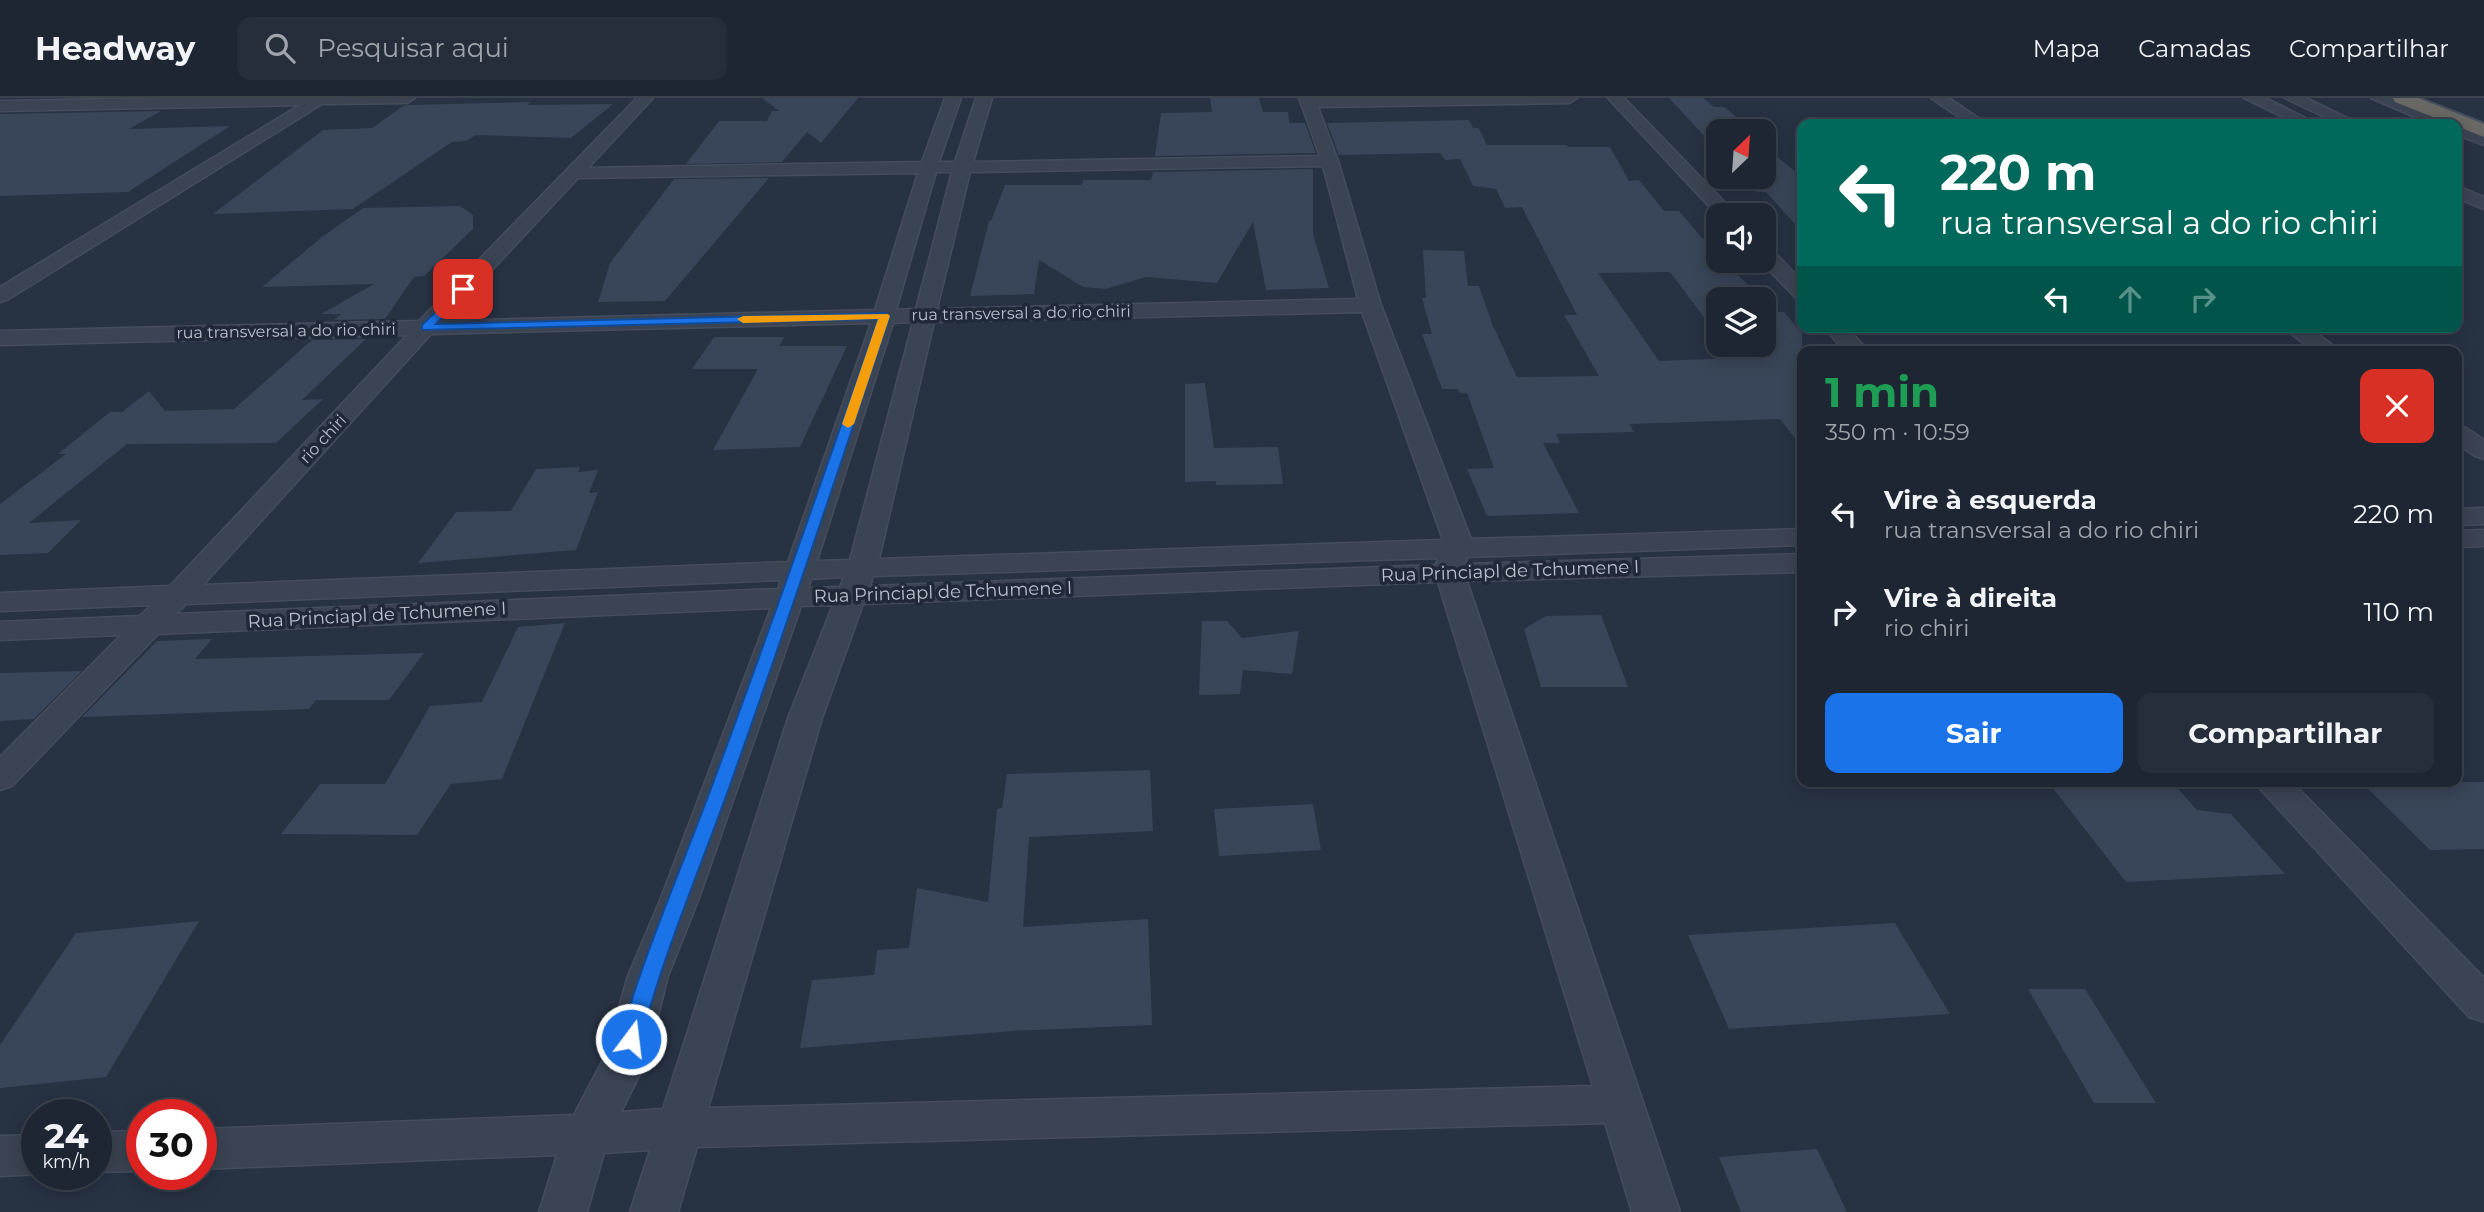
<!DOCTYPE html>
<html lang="pt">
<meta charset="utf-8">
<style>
body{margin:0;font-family:Montserrat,sans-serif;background:#252e3a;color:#f1f3f6;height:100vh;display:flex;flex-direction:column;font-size:26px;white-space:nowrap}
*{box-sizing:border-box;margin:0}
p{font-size:23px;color:#a0a5ac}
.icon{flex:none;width:38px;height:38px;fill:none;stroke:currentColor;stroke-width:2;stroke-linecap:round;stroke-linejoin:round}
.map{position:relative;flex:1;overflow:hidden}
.drawer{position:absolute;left:1797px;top:248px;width:665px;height:441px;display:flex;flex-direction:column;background:#1d2632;border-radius:14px;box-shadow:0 4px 18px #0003,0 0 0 2px #3b434d}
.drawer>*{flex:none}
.guide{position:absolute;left:1797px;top:21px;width:665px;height:214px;border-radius:14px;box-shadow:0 4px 18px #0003,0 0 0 2px #3b434d;background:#00695c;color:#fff;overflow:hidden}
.needle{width:46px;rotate:25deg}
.controls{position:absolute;left:1706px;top:21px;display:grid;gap:14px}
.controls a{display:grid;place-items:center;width:70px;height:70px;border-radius:14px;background:#1d2632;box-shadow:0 4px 18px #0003,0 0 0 2px #3b434d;font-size:35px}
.speed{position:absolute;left:21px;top:1001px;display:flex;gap:14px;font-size:35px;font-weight:700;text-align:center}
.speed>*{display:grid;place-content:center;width:91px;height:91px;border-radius:50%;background:#1d2632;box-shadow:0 4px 18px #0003,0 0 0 2px #3b434d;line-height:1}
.speed small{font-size:18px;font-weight:400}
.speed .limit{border:10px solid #d22;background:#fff;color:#111}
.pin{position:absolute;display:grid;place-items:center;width:60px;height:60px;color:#fff;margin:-30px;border-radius:14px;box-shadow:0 4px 10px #0006}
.me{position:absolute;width:77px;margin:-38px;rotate:15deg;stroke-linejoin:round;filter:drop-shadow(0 0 5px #0008)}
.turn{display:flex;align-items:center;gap:24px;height:147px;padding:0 28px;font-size:32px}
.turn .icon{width:91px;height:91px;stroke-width:2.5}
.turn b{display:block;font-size:49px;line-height:60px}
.lanes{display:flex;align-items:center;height:66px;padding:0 28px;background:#0003;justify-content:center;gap:35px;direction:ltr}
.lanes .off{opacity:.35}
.round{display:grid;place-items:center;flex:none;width:74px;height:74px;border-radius:14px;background:#252e3a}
.headline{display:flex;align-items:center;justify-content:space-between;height:119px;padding:0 28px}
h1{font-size:42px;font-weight:700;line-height:52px;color:#1e9e55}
.primary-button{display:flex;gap:14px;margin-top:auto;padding:14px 28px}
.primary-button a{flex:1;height:80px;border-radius:14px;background:#1a73e8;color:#fff;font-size:28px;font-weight:700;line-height:80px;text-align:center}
.primary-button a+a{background:#252e3a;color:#f1f3f6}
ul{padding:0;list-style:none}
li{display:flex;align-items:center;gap:21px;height:98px;padding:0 28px}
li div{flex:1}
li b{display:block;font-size:26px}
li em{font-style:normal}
header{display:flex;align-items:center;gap:42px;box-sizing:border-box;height:98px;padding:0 35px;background:#1d2632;border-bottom:2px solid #3b434d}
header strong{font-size:33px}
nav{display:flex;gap:38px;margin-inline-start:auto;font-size:24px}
.search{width:490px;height:63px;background:#252e3a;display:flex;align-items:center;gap:18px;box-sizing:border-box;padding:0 24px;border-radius:14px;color:#a0a5ac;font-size:26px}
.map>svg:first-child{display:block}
</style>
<header>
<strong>Headway</strong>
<div class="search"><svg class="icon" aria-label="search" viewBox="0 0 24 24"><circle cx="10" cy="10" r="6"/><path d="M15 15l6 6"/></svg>Pesquisar aqui</div>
<nav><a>Mapa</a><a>Camadas</a><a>Compartilhar</a></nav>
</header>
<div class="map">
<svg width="2484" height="1114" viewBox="0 0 2484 1114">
<rect width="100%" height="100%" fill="#273243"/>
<path fill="#394659" d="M762,0H858L821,45L807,34L782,64L686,66L719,23H767L772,13H779Z
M1210,0H1259L1263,14H1288L1289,25H1305L1316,55L1155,58L1161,15L1212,14Z
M1669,0H1703L1714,9H1724L1754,33H1718V53Z
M531,4L527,7L613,6L571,40L476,37L466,43L452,44L353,111L213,116L323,32L372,30L403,8L409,7Z
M161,13L129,31L230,28L128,94L0,98V16Z
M1469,22L1473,30H1479L1487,47H1567L1568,49H1610L1629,83L1639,82L1664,113H1679L1702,140H1705L1718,155V163H1725L1761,201H1718V238L1670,174L1598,175L1659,263L1735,260L1725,247H1764V205L1772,214H1784L1802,235V349L1780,321L1629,326L1634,334L1556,336L1560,345H1543L1579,415L1487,418L1467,371L1494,370L1467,295H1460L1458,291H1442L1422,236H1432L1422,200H1426L1423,152L1464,153L1468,188H1479L1493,228L1517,279L1599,278L1564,217H1577L1522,109L1505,110L1496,91L1473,88L1460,61L1445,62L1440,55L1339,57L1327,25Z
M1764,48L1802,79V134L1766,94H1757L1743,79H1764Z
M1313,71V136L1329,190L1266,192L1253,124L1217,185L1146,179L1106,191L1083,189L1039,162L1034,196L970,198L989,123H991L1005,87H1082L1083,82H1151L1153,74Z
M769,80L665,203L598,204L610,165L674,81Z
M460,108L473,117V131L424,178L414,179L385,221L334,222L341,216H321L374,186L262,189L322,139L363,110Z
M714,239H785L779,248H847L800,349L713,352L758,271H692Z
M366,241L302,302L323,301L276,345L127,346L29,425L81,422L48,455L0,457V406L66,356H58L110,314H122L149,293L165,313L234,311L312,242Z
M1205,285L1214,350L1278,349L1283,386L1216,387V383L1185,384V286Z
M580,369L578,374L598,372L589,395L598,394L576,452L418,465L456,414L511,413L536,371Z
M1601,517L1628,589H1541L1524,531L1546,518Z
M1202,523H1227L1242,540L1299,533L1292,576L1243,572L1240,596L1199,597Z
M565,525L502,681L451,686L417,737L281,736L320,686H385L430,608L482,604L518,529Z
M212,541L195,561L424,555L389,602H316L309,611L82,619L157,543Z
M82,573L34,621L0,623V575Z
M1150,672L1153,733L1029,739L1023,829L1148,821L1152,927L1013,933L800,950L812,882L874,877L877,852L909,850L917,790L988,804L997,711L1002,710L1007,676Z
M2172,684L2197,712L2231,716L2285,776L2126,784L2052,689Z
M2361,684H2484V751L2430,752Z
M1313,706L1321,752L1219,758L1214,711Z
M199,823L106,979L0,990V947L76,835Z
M1895,825L1950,916L1729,931L1688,837Z
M2028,891H2085L2156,1005H2094Z
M1817,1051L1847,1114H1741L1719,1059Z"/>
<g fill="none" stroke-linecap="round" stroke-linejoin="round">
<defs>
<path id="minor" d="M174,0H415L407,5L322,6L7,202L0,204V189L300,7L0,13V3Z
M637,0H653L588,70L922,64L945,0H961L939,64H955L976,0H992L973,64L1320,58L1299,0H1577L1569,5L1318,9L1338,63L1381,207L1471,441L1802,431V447L1467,459L1465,466L1802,456V474L1467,483L1680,1114H1632L1605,1025L697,1049L678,1114H630L650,1052L604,1055L587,1114H539L557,1057L201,1071V1031L574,1017L604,960L628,878L661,800L771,510L158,536L12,688L0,692V659L121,537L0,542V524L140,518L151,507L0,513V495L170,488L407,237L0,247V233L419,223ZM1323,68L1358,201L937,211L970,74ZM936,74H952L916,211L896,212ZM918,75L875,212L444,223L578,80ZM1362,214L1443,442L879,461L934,224ZM913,224L850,462L817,463L893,225ZM871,225L788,464L203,487L431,236ZM1438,460L1436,467L870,488L873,478ZM844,479L840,489L808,490L811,481ZM781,482L778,491L176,516L186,506ZM1438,484L1593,988L708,1010L822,620L863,506ZM833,507L788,620L663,1011L621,1014L647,962L668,878L699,800L801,508Z
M1608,0H1624L1737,117L1718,118Z
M1931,0H1949L1987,26H1969Z
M2244,0H2265L2318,26H2297Z
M2285,0H2306L2360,26H2339Z
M2371,0H2392L2450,23L2452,26H2431Z
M2457,26L2484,36V47L2457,37Z
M2457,88L2484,99V111L2457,100Z
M1764,149L1771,151L1802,183V201L1795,199L1760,163H1764Z
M1824,229H1847L1869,254H1845Z
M2282,229H2308L2342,254H2315Z
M2457,328L2466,330L2484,342V361L2475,358L2457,346Z
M2484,410V426L2457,427V411Z
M2484,432V448L2457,449V433Z
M2254,684H2292L2484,880V924L2469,919Z
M142,1033V1073L96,1074V1034Z
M37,1037V1076H40L0,1078V1038Z"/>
<path id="trunk" d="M2393,0H2418L2484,26V39L2395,4Z"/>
</defs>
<use href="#minor" stroke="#454d5c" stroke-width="3"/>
<use href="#trunk" stroke="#464f5d" stroke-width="4"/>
<use href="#minor" fill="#3b4453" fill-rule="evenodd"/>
<use href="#trunk" fill="#696865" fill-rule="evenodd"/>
</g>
<path fill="#1a73e8" stroke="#114b97" stroke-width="2" d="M463,188L467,189V193L436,226L884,215L890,218C839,371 788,524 734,676C703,764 665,851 641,941L638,948L631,950L623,948L620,941C645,851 684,765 716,677C772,526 825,374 878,221L422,232V227Z"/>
<path fill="#f59e0b" d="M888,216L890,218L854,326L848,330L842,326L878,221L743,225L737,221L743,218Z"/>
<g text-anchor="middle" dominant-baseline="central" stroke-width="7" stroke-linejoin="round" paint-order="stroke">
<g font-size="16" fill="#b9c0cc" stroke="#202938">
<text transform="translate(1021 215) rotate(-1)">rua transversal a do rio chiri</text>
<text transform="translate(286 233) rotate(-1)">rua transversal a do rio chiri</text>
<text transform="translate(323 341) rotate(-47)">rio chiri</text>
</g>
<g font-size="18" fill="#b9c0cc" stroke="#202938">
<text transform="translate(1510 473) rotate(-2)">Rua Princiapl de Tchumene I</text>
<text transform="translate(943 494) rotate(-2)">Rua Princiapl de Tchumene I</text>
<text transform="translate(377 517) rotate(-3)">Rua Princiapl de Tchumene I</text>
</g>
</g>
</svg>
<div class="controls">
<a><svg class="needle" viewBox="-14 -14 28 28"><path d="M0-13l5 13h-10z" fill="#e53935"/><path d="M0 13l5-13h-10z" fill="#a0a5ac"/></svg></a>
<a><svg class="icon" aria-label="sound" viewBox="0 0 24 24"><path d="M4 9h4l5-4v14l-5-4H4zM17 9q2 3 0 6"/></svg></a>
<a><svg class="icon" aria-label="layers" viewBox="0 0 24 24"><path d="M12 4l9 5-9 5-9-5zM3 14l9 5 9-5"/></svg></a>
</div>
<div class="speed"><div>24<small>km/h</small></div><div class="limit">30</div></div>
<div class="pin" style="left:463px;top:191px;background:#d93025"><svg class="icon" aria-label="arrive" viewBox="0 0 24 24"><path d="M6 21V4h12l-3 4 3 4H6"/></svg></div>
<svg class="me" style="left:631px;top:941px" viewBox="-20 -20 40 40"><circle r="17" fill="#1a73e8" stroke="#fff" stroke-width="3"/><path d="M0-11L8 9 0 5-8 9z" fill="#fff"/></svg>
<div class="guide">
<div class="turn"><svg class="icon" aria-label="left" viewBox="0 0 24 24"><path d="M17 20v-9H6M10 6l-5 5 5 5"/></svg><div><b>220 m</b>rua transversal a do rio chiri</div></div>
<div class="lanes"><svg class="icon" aria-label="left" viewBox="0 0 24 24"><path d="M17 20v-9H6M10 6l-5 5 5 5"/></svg><svg class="icon off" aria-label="ahead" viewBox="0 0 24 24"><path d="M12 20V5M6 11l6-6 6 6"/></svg><svg class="icon off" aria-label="right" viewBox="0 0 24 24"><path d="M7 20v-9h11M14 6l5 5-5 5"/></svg></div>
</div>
<section class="drawer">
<div class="headline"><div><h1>1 min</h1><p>350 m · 10:59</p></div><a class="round" style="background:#d93025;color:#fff"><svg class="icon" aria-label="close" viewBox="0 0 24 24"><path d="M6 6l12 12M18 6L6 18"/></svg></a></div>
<ul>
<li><svg class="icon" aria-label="left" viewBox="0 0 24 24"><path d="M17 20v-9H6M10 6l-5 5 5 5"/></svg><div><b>Vire à esquerda</b><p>rua transversal a do rio chiri</p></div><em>220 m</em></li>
<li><svg class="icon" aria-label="right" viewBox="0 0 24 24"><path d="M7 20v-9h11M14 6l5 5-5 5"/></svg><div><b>Vire à direita</b><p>rio chiri</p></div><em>110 m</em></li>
</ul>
<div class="primary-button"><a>Sair</a><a>Compartilhar</a></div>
</section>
</div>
